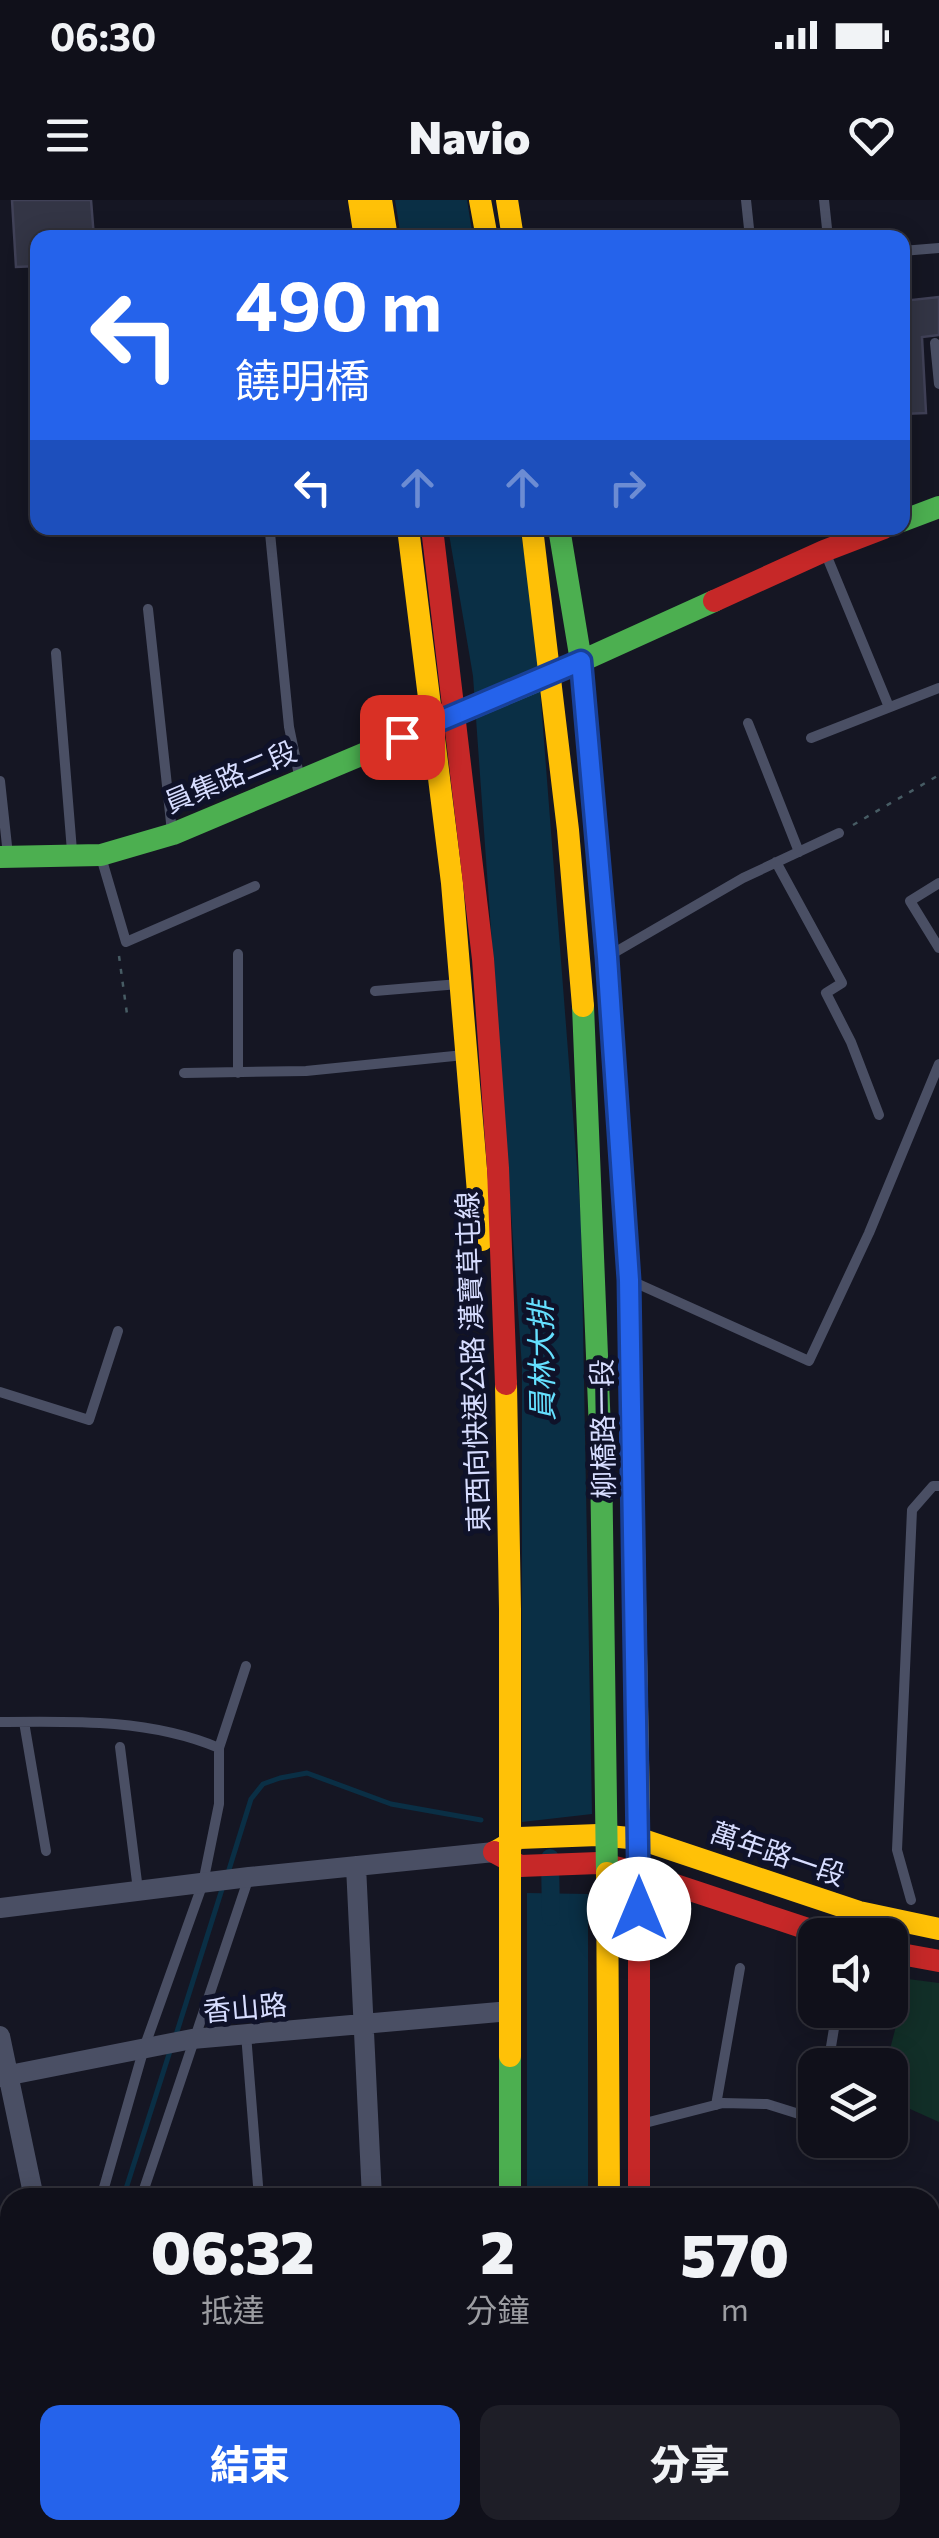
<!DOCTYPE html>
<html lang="zh-TW">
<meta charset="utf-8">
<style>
body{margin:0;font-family:Commissioner,"Noto Sans TC",sans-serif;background:#1e1e27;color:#f1f3f6;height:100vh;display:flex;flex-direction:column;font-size:38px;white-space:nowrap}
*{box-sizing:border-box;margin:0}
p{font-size:32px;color:#9c9da2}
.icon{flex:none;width:55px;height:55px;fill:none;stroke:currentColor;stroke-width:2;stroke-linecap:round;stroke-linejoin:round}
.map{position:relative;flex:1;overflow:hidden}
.side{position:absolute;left:0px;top:1988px;width:940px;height:352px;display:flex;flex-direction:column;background:#10101a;border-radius:30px 30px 0 0;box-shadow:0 5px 25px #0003,0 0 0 2px #303039}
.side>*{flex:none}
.hud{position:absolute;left:30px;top:30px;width:880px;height:305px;border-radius:20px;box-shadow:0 5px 25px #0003,0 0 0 2px #303039;background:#2563eb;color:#fff;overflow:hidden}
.tools{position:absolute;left:798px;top:1718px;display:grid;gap:20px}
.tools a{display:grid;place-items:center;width:110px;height:110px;border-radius:20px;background:#10101a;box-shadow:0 5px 25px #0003,0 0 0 2px #303039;font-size:50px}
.pin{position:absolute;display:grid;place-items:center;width:85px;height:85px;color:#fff;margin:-42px;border-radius:20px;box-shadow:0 5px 15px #0006}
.me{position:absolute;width:110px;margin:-55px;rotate:0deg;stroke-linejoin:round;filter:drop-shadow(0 0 8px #0008)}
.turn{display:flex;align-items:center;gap:35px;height:210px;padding:0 40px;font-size:45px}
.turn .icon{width:130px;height:130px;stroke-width:2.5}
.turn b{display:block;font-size:70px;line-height:85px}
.lanes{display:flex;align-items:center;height:95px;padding:0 40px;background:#0003;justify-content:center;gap:50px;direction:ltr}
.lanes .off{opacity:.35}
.eta{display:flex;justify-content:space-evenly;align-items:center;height:170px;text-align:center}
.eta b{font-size:60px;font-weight:800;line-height:70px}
.action{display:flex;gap:20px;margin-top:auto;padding:20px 40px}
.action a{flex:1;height:115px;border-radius:20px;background:#2563eb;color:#fff;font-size:40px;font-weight:800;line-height:115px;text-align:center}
.action a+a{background:#1e1e27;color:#f1f3f6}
.status{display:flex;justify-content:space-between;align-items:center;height:70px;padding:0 50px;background:#10101a;direction:ltr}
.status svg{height:28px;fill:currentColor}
header{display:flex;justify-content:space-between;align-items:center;height:130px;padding:0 40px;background:#10101a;font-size:45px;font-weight:800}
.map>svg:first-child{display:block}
</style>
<div class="status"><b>06:30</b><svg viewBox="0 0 49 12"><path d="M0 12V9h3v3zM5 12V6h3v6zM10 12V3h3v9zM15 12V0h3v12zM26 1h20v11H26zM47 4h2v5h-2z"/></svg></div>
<header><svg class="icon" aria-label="menu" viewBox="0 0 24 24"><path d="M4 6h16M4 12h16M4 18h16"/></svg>Navio<svg class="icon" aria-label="heart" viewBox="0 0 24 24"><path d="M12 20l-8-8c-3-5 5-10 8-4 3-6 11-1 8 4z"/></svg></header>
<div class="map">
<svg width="939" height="2338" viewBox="0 0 939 2338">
<rect width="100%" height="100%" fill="#151623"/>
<path fill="#122f28" d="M908,1779L939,1783V1922L890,1900V1865H886Z"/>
<path fill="#0a2f45" d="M395,0H467L473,37H401Z
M448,328H520L534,412L581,1019L592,1614L522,1622V1167L473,476Z
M527,1693L588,1694V1997H527Z
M529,2330H587V2338H529Z"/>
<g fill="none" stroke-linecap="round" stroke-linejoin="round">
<path stroke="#0a2f45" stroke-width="5" d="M227,1676L251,1599L263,1584L280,1578L307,1573L391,1604L481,1620
M175,1838L223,1686
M123,1998L171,1848
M0,2112L10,2109"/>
<path stroke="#0a2f45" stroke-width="18" d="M550,1658L551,1717"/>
</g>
<path fill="#333545" stroke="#404157" stroke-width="2.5" d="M12,0H91L94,38H38V66L16,67Z
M939,97V135L922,137L926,213L902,214V101Z"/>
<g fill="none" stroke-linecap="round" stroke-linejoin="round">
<path stroke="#475c64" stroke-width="2.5" stroke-dasharray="5 8" stroke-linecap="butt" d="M853,625L939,575
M119,756L127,814"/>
<path stroke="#4a4f64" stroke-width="10" d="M746,0L750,38
M824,0L828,38
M902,51L939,48
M935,143L939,184
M270,333L289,527L299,575
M825,352L889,507
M148,409L172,632
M56,453L72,651
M748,523L799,652
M811,538L939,488
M0,581L8,655
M101,657L126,742L255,686
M776,662L842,783L826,793L851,842L879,915
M939,683L910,701L939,748
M238,754V873
M612,754L743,678L839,633
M375,791L459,784
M184,873L306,871L464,855
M636,1083L809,1161L869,1033L939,864
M0,1192L89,1220L118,1131
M0,1522C73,1521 151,1519 219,1548
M24,1522L46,1651
M120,1547L138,1690
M911,1700L897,1650L912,1310L933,1286H939
M246,1834L259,1998
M828,1865L837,1810
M716,1905L740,1768
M645,1923L723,1903L767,1904L815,1919
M101,1998L144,1848L203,1683L219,1604V1548L246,1466
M141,1998L249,1677
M0,2098L10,2095
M735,2330L744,2338
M660,2338L675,2330
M814,2338L820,2330"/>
<path stroke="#4a4f64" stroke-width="20" d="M356,1666L372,1998
M0,1708L249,1677L494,1652
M0,1836L34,1998
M0,1877L192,1839L499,1812
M928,2338L939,2328"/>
<path stroke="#4caf50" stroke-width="22" d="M902,321L939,307
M559,328L581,461L611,814
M0,657L101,655L173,634L544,478L714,401
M511,2330V2338"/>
<path stroke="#ffc107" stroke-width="22" d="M359,0L365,38
M381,0L387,38
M480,0L487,38
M507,0L513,38
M408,328L452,683L482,1040
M611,814L629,1080L639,1613
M495,1652L519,1638L598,1635L640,1639L859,1712L939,1729
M610,2330V2338"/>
<path stroke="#c62828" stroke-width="22" d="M714,401L824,351L884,328
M494,1652L520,1666L598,1663L639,1673L826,1735
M890,1752L939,1761
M639,1998V1613
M639,2330V2338"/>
<path stroke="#4caf50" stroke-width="22" d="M583,806L601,1256L607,1673
M510,1856V1998"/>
<path stroke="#ffc107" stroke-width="22" d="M532,328L568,630L583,806
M506,1184L510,1409V1856
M607,1673L609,1998"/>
<path stroke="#c62828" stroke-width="22" d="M432,328L483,759L498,968L506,1184"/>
</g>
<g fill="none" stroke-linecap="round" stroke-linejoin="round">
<defs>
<path id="route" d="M402,537L581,461L607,757L629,1080L639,1709"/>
</defs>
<use href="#route" stroke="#184099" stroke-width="25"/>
<use href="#route" stroke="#2563eb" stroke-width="18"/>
</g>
<g text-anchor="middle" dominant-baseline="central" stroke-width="10" stroke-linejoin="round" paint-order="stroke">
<g font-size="28" fill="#d7ddff" stroke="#0f1229">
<text transform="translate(230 576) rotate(-23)">員集路二段</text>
<text transform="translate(472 1162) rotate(-92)">東西向快速公路 漢寶草屯線</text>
<text transform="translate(602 1229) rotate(-91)">柳橋路一段</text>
<text transform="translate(778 1653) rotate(19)">萬年路一段</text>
<text transform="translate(245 1807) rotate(-5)">香山路</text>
</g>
<g font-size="30" font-style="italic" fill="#65e0ff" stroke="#0f1229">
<text transform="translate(540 1161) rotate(-91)">員林大排</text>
</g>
</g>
</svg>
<div class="tools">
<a><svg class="icon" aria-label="sound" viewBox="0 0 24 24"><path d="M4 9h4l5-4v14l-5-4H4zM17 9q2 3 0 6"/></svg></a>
<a><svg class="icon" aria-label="layers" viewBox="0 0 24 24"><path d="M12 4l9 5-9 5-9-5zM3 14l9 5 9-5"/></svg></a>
</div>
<div class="pin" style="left:402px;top:537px;background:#d93025"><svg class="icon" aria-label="arrive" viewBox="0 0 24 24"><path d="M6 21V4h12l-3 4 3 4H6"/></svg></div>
<svg class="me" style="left:639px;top:1709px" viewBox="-20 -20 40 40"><circle r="19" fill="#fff"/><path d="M0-13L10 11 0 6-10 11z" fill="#2563eb"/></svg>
<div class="hud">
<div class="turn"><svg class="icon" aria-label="left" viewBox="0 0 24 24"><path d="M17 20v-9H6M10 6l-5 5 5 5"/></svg><div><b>490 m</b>饒明橋</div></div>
<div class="lanes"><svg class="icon" aria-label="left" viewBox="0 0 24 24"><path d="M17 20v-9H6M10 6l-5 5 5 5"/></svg><svg class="icon off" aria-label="ahead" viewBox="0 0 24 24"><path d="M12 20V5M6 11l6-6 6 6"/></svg><svg class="icon off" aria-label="ahead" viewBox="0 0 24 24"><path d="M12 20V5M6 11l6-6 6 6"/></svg><svg class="icon off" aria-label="right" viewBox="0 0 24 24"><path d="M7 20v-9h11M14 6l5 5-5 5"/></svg></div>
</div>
<section class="side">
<div class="eta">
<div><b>06:32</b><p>抵達</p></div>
<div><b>2</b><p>分鐘</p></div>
<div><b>570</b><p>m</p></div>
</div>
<div class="action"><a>結束</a><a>分享</a></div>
</section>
</div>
